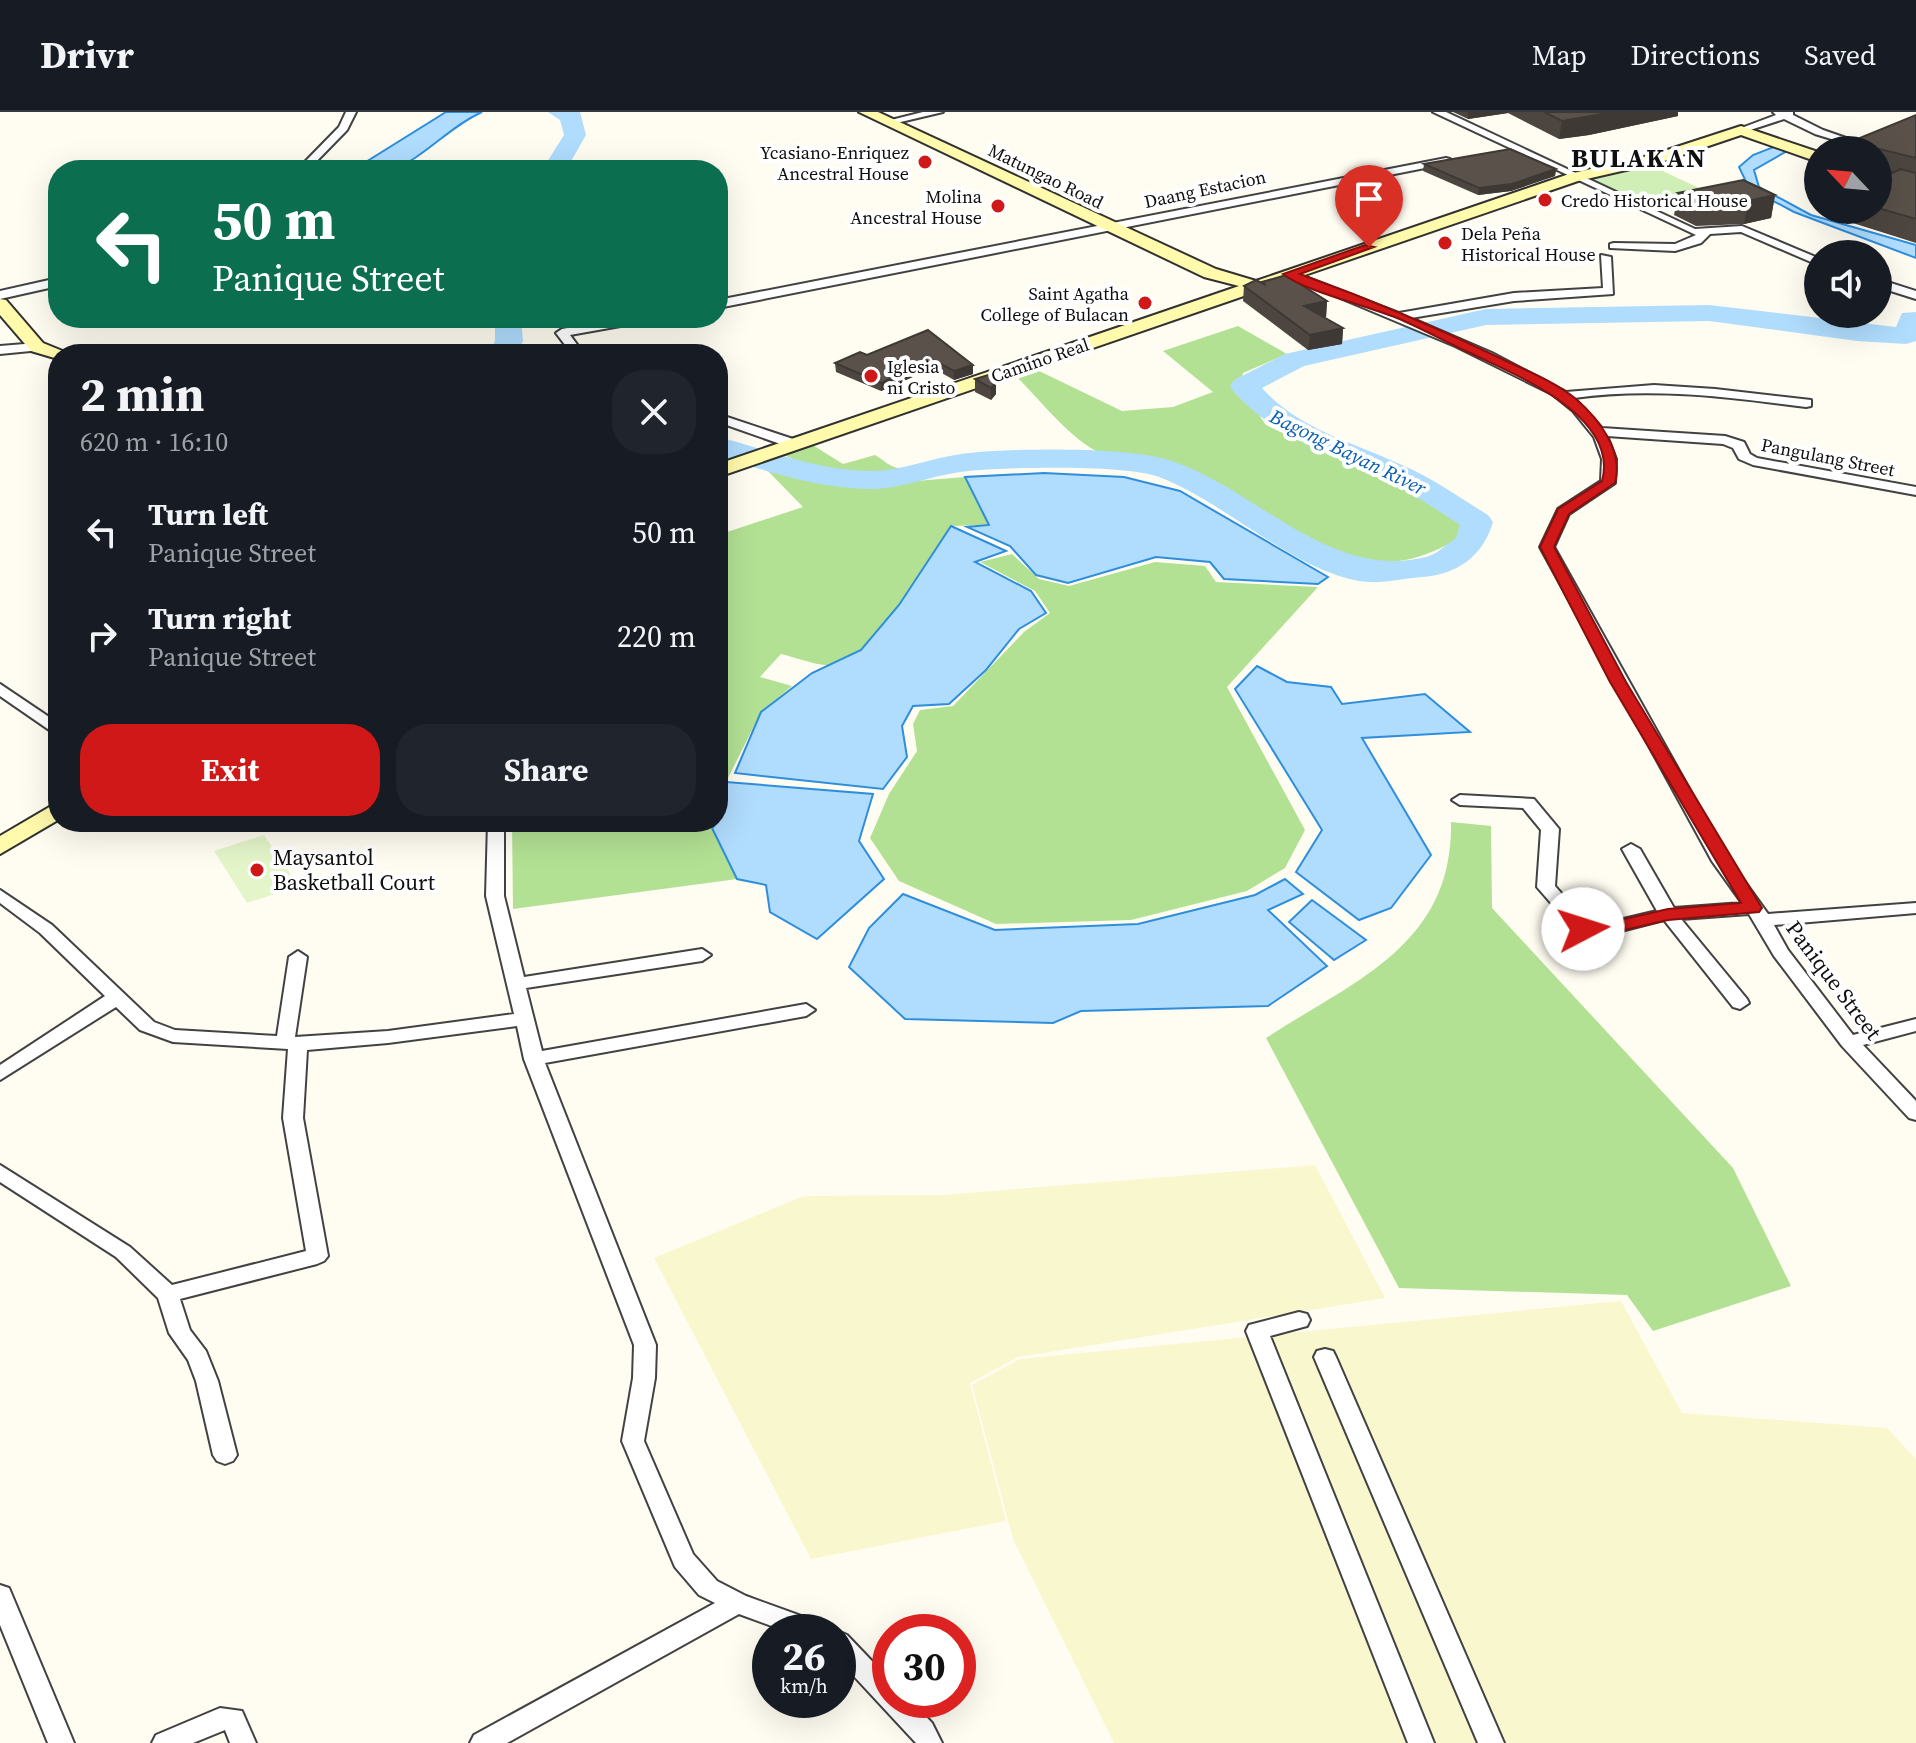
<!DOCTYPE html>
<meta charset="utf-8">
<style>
body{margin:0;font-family:"Source Serif 4",serif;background:#20242c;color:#f1f3f6;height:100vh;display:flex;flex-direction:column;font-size:30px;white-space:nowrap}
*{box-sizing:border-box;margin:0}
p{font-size:26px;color:#9ea1a6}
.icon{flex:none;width:44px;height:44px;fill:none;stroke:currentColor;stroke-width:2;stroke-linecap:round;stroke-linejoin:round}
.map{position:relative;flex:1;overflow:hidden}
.side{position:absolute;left:48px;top:232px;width:680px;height:488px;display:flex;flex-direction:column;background:#171b24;border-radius:32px;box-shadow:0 8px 32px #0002}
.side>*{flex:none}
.top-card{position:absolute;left:48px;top:48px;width:680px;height:168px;border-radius:32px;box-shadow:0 8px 32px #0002;background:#0b6e4f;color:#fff;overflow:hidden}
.needle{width:52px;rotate:296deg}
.buttons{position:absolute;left:1804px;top:24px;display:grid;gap:16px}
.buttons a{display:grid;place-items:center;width:88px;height:88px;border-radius:50%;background:#171b24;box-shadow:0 8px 32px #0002;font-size:40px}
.speed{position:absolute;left:752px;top:1502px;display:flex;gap:16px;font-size:40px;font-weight:700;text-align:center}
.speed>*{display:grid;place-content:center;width:104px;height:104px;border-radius:50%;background:#171b24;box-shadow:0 8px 32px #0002;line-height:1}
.speed small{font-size:20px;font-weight:400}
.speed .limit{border:12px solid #d22;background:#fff;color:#111}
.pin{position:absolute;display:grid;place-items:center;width:68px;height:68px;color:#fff;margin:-82px -34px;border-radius:50% 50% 50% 0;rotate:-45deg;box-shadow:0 0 8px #0007}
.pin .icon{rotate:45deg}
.me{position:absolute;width:88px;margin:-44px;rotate:85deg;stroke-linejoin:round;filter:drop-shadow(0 0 6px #0008)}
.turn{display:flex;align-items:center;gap:28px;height:168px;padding:0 32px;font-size:36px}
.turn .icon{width:104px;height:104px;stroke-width:2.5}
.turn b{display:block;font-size:56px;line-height:68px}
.round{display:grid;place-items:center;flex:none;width:84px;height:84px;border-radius:32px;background:#20242c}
.head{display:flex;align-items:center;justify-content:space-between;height:136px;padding:0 32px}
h1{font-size:48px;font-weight:700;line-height:60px}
.primary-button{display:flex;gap:16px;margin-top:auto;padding:16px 32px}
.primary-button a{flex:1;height:92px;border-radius:32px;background:#cf1817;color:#fff;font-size:32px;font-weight:700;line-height:92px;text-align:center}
.primary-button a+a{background:#20242c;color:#f1f3f6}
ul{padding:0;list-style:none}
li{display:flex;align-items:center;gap:24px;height:104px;padding:0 32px}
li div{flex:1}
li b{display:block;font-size:30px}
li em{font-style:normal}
header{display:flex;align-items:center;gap:48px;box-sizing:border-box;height:112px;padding:0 40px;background:#171b24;border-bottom:2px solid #363941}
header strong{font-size:38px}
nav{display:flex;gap:44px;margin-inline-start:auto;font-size:28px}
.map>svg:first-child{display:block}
</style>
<header>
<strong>Drivr</strong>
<nav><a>Map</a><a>Directions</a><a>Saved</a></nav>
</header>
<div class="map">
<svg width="1916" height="1631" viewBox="0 0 1916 1631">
<rect width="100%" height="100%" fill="#fffdf1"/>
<path fill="#f9f7ce" d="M1315,1053L1385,1186L1018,1245L970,1271L1006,1409L811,1447L654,1146L804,1084L943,1083Z
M1621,1189L1682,1301L1887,1316L1916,1347V1631H1114L1013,1427L972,1273L1020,1247Z"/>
<path fill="#d0efb6" d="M1652,54L1712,82L1651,96L1592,68Z"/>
<path fill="#b2e193" d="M1238,214L1287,242L1243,261L1239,274L1266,313L1317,337L1403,369L1463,408L1461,426C1433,440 1408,453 1375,449C1310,441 1234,371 1167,350C1146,343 1115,351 1096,339C1066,322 1041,289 1016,264L1035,257L1122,299L1173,295L1213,280L1163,239Z
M811,332L843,352L875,343C882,347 890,355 898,356C932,358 966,338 1000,347L872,365L823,361L784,343Z
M765,356L819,367L879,372L965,365L989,413L951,414C927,451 877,547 830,553C816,554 795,545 781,542L760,565L792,574L761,600L726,670L718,698V423L803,395Z
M1012,442L1039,467L1069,474L1155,450L1205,454L1216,470L1318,475L1227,575L1305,718L1285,756L1247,779L1131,808L996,812L899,769L870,726L889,682L917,639L913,612L920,598L953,594L1024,520L1050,501L1035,479L980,450Z
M512,710H714L713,716L737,767L513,797Z
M1451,710L1491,714L1492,796L1733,1056L1791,1174L1653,1219L1627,1183L1399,1176L1266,926C1355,868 1453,833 1451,710Z"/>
<path fill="#e3f5c9" d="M264,723L299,774L247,791L214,739Z"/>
<path fill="#b0dcfd" stroke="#2f8edc" stroke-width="2" d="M446,0H482C450,14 424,46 392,58C382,61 364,58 353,58Z
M1776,34L1787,39L1754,58L1759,75L1811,103L1916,133V146L1794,100L1749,76L1739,55L1753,43Z
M1044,361L1124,365L1180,379L1328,465L1318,472L1224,467L1210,450L1156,445L1068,471L1036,463L1010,434L967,415L989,413L965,365Z
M951,414L1006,439L975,450L1031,479L1046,501L1019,517L986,558L949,592L913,594L902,614L907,645L883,677L735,661L761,600L812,561L861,538L899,493Z
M1257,554L1287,570L1331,575L1342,592L1425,582L1470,620L1362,626L1431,743L1391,796L1359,808L1296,760L1322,718L1235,577Z
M726,670L873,682L859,729L884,767L817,827L770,800L766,773L737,767L712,716L718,710Z
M1285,767L1303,782L1268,798L1327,854L1268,894L1081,899L1053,911L905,907L849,855L869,816L903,782L995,818L1138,812L1255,783Z
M1312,788L1366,828L1334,848L1289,810Z"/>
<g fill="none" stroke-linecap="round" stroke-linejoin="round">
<path fill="#b0dcfd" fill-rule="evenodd" d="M548,0H580L586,23L566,58H542L564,23L560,8Z
M1709,193L1896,215L1902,201L1916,200V229L1906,232L1857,229L1709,209L1486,213L1304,254L1262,276C1300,318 1353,330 1402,353C1433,366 1460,386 1488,403L1493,410C1483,444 1458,462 1423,465C1405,466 1386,471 1369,470C1300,465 1226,390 1159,365C1125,352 999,355 960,360C931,364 900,377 871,377C816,376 769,360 718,344V325C770,338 816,359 871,359C901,359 931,346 961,342C1006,336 1130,334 1172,349C1258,378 1329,469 1426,445C1436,443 1447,432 1456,426L1460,413C1434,396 1409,379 1381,366C1326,340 1276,326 1234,280L1230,274L1234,268L1285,242L1486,197Z
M495,206H521L523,229L517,242H489L495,229Z"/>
<defs>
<path id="minor" d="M346,0H356L347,18L308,58H297L339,15Z
M923,0H943L888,13L883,10Z
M1433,0H1446L1695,117L1742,114L1818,146V153L1741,120L1710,122L1701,131L1675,139L1610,136V132L1614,131L1675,132L1696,123Z
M1773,0H1793V3L1823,18L1869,34L1864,37L1815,22L1784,7L1741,21L1736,18L1776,3Z
M1446,46L1450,47V51L718,196V188Z
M1601,143L1611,145L1613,182L1514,189L1411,206L1492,241L1566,280L1654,273L1715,277L1811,288V294L1806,295C1729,285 1652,275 1574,286L1602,316L1725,324L1744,330L1750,342L1757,346L1916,375V383L1753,353L1739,347L1733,336L1723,332L1607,324L1616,347L1615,371L1569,402L1554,435L1729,748L1768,802L1916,791V801L1774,813L1788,838L1853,923L1916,907V919L1863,933L1916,989V1008L1909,1006L1842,934L1774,844L1749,802L1681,807L1747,887L1749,891L1740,897L1733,895L1664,808L1594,826L1588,824L1577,821L1537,775L1541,718L1523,696L1460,693L1452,688L1460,683L1534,687L1559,717L1555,774L1589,813L1594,814L1657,799L1622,737L1631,732L1640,737L1674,796L1742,791L1712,749L1540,435L1558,397L1601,369L1602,347L1594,325L1573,299L1552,282L1455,234L1283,162L1293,160L1399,201L1514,181L1603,176Z
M58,166V174L0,187V179Z
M1878,167L1916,179V187L1878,175Z
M623,206H649L643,210L570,223L584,242H572L556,221L562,217Z
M37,231L41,232V238L0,242V234Z
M718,302L796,328L798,331L796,334H786L718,310Z
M0,572L58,611V624L0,584Z
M488,710H504V784L524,865L702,837L711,843L702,849L526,876L542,939L806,892L815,898L806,904L545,951L656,1233L655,1266L644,1329L693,1442L717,1469L746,1484L826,1513L829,1520H788L739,1502L507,1631H470L474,1623L715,1491L699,1483L675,1455L622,1329L633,1266L634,1233L524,947L517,914L388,931L307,938L303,1006L328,1144L324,1149L317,1152L180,1187L190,1218L206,1239L218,1269L237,1343L233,1349L225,1352L217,1349L213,1343L196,1269L188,1248L169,1221L158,1186L116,1145L0,1070V1053L130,1135L172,1173L306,1139L283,1006L288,937L173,930L140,918L116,895L0,968V953L105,884L40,821L0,791V778L52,813L154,910L175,918L277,924L289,845L298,839L307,845L295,925L388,919L514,902L486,784Z
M1299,1200L1307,1202L1310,1208L1307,1214L1270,1224L1434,1631H1408L1246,1219L1249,1213Z
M1325,1237L1333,1239L1336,1245L1504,1631H1478L1314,1245L1317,1239Z
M0,1473L9,1476L12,1483L74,1631H48L0,1513Z
M838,1519L847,1523L890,1568V1588H910L932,1611L942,1631H916L838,1547Z
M220,1596L242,1599L256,1631H230L225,1618L193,1631H152L156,1623Z"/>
<path id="secondary" d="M859,0H878L1216,157L1256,169L1569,62L1652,43L1741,14L1818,40V50L1741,23L1661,50L1578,69L718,365V352L1239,174L1204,165Z
M0,187L6,188L43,231L70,242H58V247L31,239L0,203Z
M58,690V708L0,742V724Z"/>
</defs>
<use href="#minor" stroke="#424242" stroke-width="4"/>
<use href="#secondary" stroke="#313131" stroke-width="4"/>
<use href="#minor" fill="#fff" fill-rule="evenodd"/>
<use href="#secondary" fill="#fffaac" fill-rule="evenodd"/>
</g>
<path fill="#4d4640" d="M1453,0H1678V4L1589,23L1559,27L1508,1L1468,7Z
M1916,3V131L1834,105L1835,98H1878V67L1890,62L1878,59V38H1848L1850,30Z
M1424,52L1556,57L1555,64L1511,79L1478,83L1423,59Z
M1678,81L1775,83L1771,106L1744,112L1696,114L1674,103Z
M1261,171L1327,189L1326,205H1323L1343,216L1342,232L1308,238L1243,189L1244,174Z
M928,218L973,262L954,268L933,256L881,279L836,260L835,251L867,243Z
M988,263L996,282L991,288L975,280V267Z"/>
<path fill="#3e3934" d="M1468,0H1508V1L1468,7Z
M1614,0H1678V4L1589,23L1559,27L1562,9Z
M1556,57L1555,64L1511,79L1478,83L1479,76Z
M1775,83L1771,106L1744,112L1748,89Z
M1327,189L1326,205L1303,210L1304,194Z
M1343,216L1342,232L1308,238L1310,223Z
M933,248V256L881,279V271Z
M973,253V262L954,268V259Z
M996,270V282L991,288V276Z"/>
<path fill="#59514a" stroke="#3e3934" stroke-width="2" d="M1544,0H1614L1562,9Z
M1916,3V46L1850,30Z
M1510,37L1556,57L1512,72L1479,76L1424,52Z
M1901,57L1916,61V107L1878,96V67Z
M1743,68L1775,83L1748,89L1700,92L1678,81Z
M1286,163L1327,189L1304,194L1343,216L1310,223L1244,174L1256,168L1266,173L1262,170Z
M928,218L973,253L954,259L933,248L881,271L835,251L860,240L867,243Z
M988,263L996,270L991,276L975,267Z"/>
<path fill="#cf1817" stroke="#87100f" stroke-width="2" d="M1365,133L1374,135L1300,162C1369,187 1434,214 1500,246C1525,258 1554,269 1576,287C1599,307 1624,339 1615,371L1569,402L1554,435L1626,570L1762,796L1759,800L1668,808L1594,825L1573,817L1583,811L1594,814L1668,797L1741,791L1610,570L1540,435L1558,397L1602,369C1620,303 1513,262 1468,240C1444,229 1421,216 1397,206C1366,193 1306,180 1283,162Z"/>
<g fill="#cf1817" stroke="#fff" stroke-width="3">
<circle cx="925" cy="50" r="8"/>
<circle cx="1545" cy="88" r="8"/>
<circle cx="998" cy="94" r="8"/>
<circle cx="1445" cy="131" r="8"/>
<circle cx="1145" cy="191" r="8"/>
<circle cx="871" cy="264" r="8"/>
<circle cx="257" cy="758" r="8"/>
</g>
<g text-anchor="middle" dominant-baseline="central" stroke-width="8" stroke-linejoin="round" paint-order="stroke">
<g font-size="18" fill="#0f0f0f" stroke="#fff" text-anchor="end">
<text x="909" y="40">Ycasiano-Enriquez<tspan x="909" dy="21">Ancestral House</tspan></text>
<text x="982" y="84">Molina<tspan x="982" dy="21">Ancestral House</tspan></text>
<text x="1561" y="88" text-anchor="start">Credo Historical House</text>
<text x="1461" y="121" text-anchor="start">Dela Peña<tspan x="1461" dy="21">Historical House</tspan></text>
<text x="1129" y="181">Saint Agatha<tspan x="1129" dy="21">College of Bulacan</tspan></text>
<text x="887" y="254" text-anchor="start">Iglesia<tspan x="887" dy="21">ni Cristo</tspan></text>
</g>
<g font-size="18" fill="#0f0f0f" stroke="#fff">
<text transform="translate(1046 64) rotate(26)">Matungao Road</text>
<text transform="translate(1205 77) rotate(-12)">Daang Estacion</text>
<text transform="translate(1040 248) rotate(-19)">Camino Real</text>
<text transform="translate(1828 345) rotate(11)">Pangulang Street</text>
</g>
<g font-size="20" font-style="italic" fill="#0a5fb0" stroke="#fff">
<text transform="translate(1348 340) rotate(26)">Bagong Bayan River</text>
</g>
<g font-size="22" fill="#0f0f0f" stroke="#fff" text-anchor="start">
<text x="273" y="745">Maysantol<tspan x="273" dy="25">Basketball Court</tspan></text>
</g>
<g font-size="22" fill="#0f0f0f" stroke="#fff">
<text transform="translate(1834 868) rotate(53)">Panique Street</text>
</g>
<g font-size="26" font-weight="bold" letter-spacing="2" fill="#0f0f0f" stroke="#fff">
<text x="1639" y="46">BULAKAN</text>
</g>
</g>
</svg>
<div class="buttons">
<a><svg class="needle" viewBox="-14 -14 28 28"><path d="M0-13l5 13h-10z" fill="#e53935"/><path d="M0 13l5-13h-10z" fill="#9ea1a6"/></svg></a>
<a><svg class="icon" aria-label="sound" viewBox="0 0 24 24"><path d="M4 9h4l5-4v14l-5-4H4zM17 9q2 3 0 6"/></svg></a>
</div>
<div class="speed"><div>26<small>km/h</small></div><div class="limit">30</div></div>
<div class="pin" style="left:1369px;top:135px;background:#d93025"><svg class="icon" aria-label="arrive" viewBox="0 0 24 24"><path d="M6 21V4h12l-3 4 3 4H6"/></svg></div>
<svg class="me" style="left:1583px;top:817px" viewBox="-20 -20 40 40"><circle r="19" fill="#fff"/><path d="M0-13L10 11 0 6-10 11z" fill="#cf1817"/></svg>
<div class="top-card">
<div class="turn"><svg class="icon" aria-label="left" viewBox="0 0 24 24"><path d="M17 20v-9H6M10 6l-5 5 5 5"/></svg><div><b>50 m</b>Panique Street</div></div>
</div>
<section class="side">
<div class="head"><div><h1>2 min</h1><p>620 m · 16:10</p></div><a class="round"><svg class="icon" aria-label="close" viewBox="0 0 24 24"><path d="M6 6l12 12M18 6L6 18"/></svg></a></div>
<ul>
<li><svg class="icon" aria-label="left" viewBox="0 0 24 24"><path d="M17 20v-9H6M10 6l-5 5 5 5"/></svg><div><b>Turn left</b><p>Panique Street</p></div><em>50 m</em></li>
<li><svg class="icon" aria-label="right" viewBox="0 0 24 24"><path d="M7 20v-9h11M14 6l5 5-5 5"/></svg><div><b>Turn right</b><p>Panique Street</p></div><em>220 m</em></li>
</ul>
<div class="primary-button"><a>Exit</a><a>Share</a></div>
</section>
</div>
